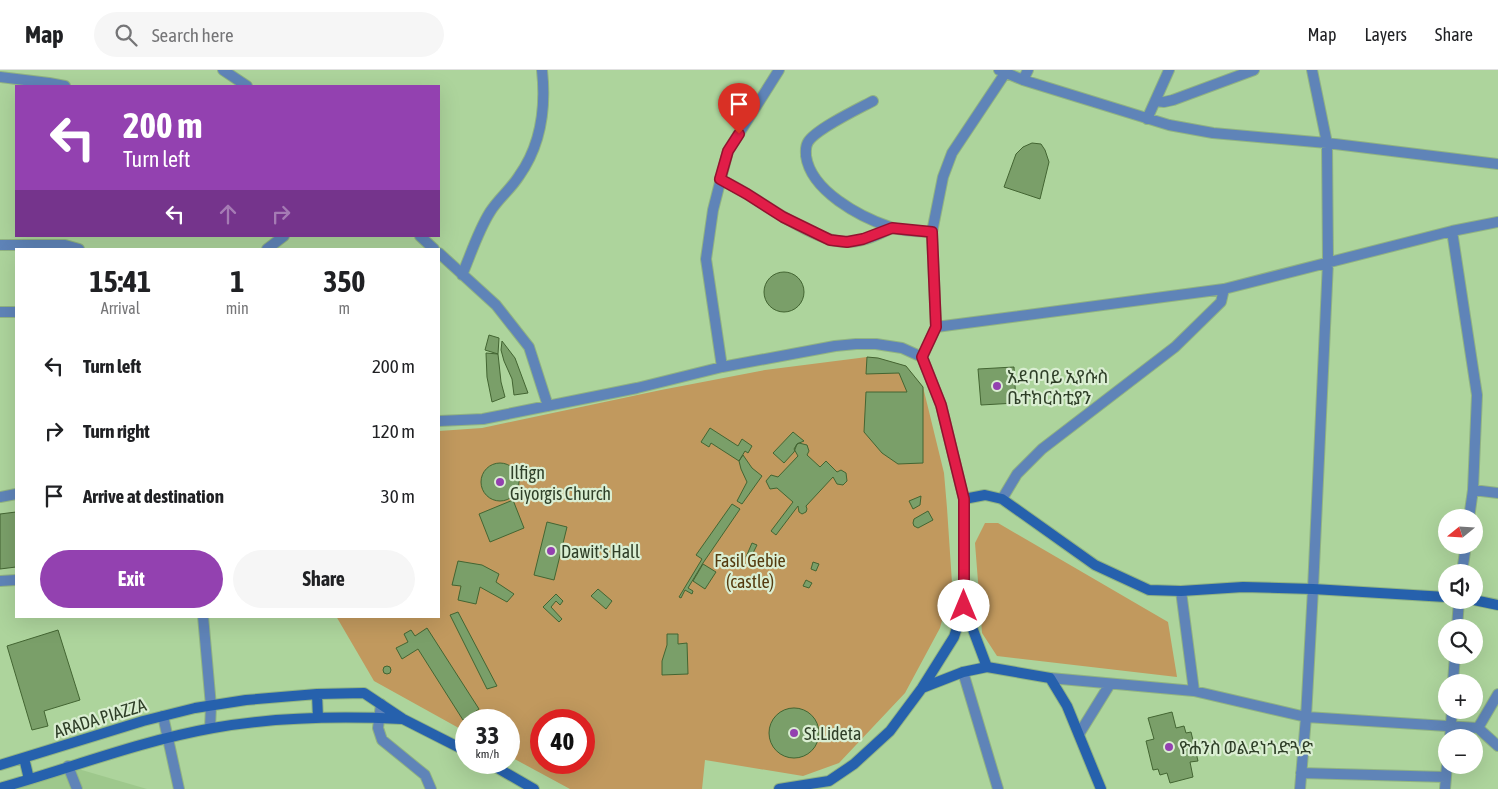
<!DOCTYPE html>
<meta charset="utf-8">
<style>
body{margin:0;font-family:"Asap Condensed","Noto Sans Ethiopic",sans-serif;background:#f6f6f6;color:#202124;height:100vh;display:flex;flex-direction:column;font-size:19px;white-space:nowrap}
*{box-sizing:border-box;margin:0}
p{font-size:16px;color:#757577}
.icon{flex:none;width:28px;height:28px;fill:none;stroke:currentColor;stroke-width:2;stroke-linecap:round;stroke-linejoin:round}
.map{position:relative;flex:1;overflow:hidden}
.drawer{position:absolute;left:15px;top:178px;width:425px;height:370px;display:flex;flex-direction:column;background:#fff;border-radius:0px;box-shadow:0 5px 20px #0002}
.drawer>*{flex:none}
.top-card{position:absolute;left:15px;top:15px;width:425px;height:152px;border-radius:0px;box-shadow:0 5px 20px #0002;background:#9341b0;color:#fff;overflow:hidden}
.needle{width:32px;rotate:252deg}
.buttons{position:absolute;left:1438px;top:439px;display:grid;gap:10px}
.buttons a{display:grid;place-items:center;width:45px;height:45px;border-radius:50%;background:#fff;box-shadow:0 5px 20px #0002;font-size:25px}
.speed{position:absolute;left:455px;top:639px;display:flex;gap:10px;font-size:25px;font-weight:700;text-align:center}
.speed>*{display:grid;place-content:center;width:65px;height:65px;border-radius:50%;background:#fff;box-shadow:0 5px 20px #0002;line-height:1}
.speed small{font-size:12px;font-weight:400}
.speed .limit{border:8px solid #d22;background:#fff;color:#111}
.pin{position:absolute;display:grid;place-items:center;width:42px;height:42px;color:#fff;margin:-51px -21px;border-radius:50% 50% 50% 0;rotate:-45deg;box-shadow:0 0 5px #0007}
.pin .icon{rotate:45deg}
.me{position:absolute;width:55px;margin:-28px;rotate:0deg;stroke-linejoin:round;filter:drop-shadow(0 0 4px #0008)}
.turn{display:flex;align-items:center;gap:18px;height:105px;padding:0 25px;font-size:22px}
.turn .icon{width:65px;height:65px;stroke-width:2.5}
.turn b{display:block;font-size:35px;line-height:42px}
.lanes{display:flex;align-items:center;height:48px;padding:0 25px;background:#0003;justify-content:center;gap:25px;direction:ltr}
.lanes .off{opacity:.35}
.eta{display:flex;justify-content:space-evenly;align-items:center;height:85px;text-align:center}
.eta b{font-size:30px;font-weight:700;line-height:35px}
.action{display:flex;gap:10px;margin-top:auto;padding:10px 25px}
.action a{flex:1;height:58px;border-radius:30px;background:#9341b0;color:#fff;font-size:20px;font-weight:700;line-height:58px;text-align:center}
.action a+a{background:#f6f6f6;color:#202124}
ul{padding:0;list-style:none}
li{display:flex;align-items:center;gap:15px;height:65px;padding:0 25px}
li div{flex:1}
li b{display:block;font-size:19px}
li em{font-style:normal}
header{display:flex;align-items:center;gap:30px;box-sizing:border-box;height:70px;padding:0 25px;background:#fff;border-bottom:1px solid #e0e0e0}
header strong{font-size:24px}
nav{display:flex;gap:28px;margin-inline-start:auto;font-size:18px}
.search{width:350px;height:45px;background:#f6f6f6;display:flex;align-items:center;gap:12px;box-sizing:border-box;padding:0 18px;border-radius:28px;color:#757577;font-size:19px}
.map>svg:first-child{display:block}
</style>
<header>
<strong>Map</strong>
<div class="search"><svg class="icon" aria-label="search" viewBox="0 0 24 24"><circle cx="10" cy="10" r="6"/><path d="M15 15l6 6"/></svg>Search here</div>
<nav><a>Map</a><a>Layers</a><a>Share</a></nav>
</header>
<div class="map">
<svg width="1498" height="719" viewBox="0 0 1498 719">
<rect width="100%" height="100%" fill="#add49c"/>
<path fill="#9ec88c" d="M68,696L147,719H7Z"/>
<path fill="#c1995e" fill-rule="evenodd" d="M867,287L878,288L906,296L923,317L944,403L947,438L952,513L940,558L905,623L839,693L803,706L705,690L702,719H570L509,686V650H466V662L374,611L336,546H439V361L482,358L661,320L765,300ZM541,650H584V692H541Z
M985,453H998L1168,552L1177,607L997,586L982,563L975,473Z"/>
<path fill="#7a9f69" stroke="#436532" d="M1032,73L1041,74L1045,80L1049,92L1040,129L1004,117L1016,84L1023,77Z
M764 222a20 20 0 1 1 40 0a20 20 0 1 1-40 0Z
M489,265L499,268L498,284L485,280Z
M502,271L515,288L528,323L514,325L512,309L504,291L501,280Z
M486,283L498,284L501,312L505,327L492,332L487,307Z
M867,287L878,288L906,296L923,317V393L898,394L882,383L864,362L866,322H907L899,303L866,304Z
M1014,297L1016,333L981,335L978,299Z
M710,358L738,376L742,369L752,376L748,383L745,381L739,391L711,373L709,377L701,372Z
M793,362L804,371L797,374L794,382L784,393L773,383Z
M799,373L807,375L809,381L807,385L820,397L826,391L837,402L841,400L846,403L847,411L843,415L837,414L833,407L806,436L807,439L806,442L802,444L799,442L798,436L776,465L771,461L793,432L777,418L770,419L766,411L771,405L778,407L798,386L794,379L797,374Z
M743,385L752,398L762,406L742,434L737,431L747,412L741,399L739,391Z
M481 412a19 19 0 1 1 38 0a19 19 0 1 1-38 0Z
M921,426L920,435L913,439L909,431Z
M513,430L524,458L490,472L479,444Z
M732,434L740,439L703,493L688,518L693,521L692,524L685,520L681,528L679,527L702,489L696,485Z
M928,441L933,450L918,458L914,456L913,453L914,449Z
M16,442V497L0,499V444Z
M547,452L567,457L554,510L534,505Z
M752,473L757,475L750,489L746,487Z
M458,491L482,495L499,504L496,512L514,524L507,532L480,517L476,534L458,530L461,516L452,515Z
M813,492L819,494L816,501L811,499Z
M703,494L716,502L705,519L693,511Z
M806,510L812,513L809,518L803,516Z
M598,519L612,531L606,539L591,526Z
M556,524L563,531L560,535L556,531L551,537L562,549L559,552L543,537Z
M458,542L497,616L487,619L450,545Z
M427,558L479,639L463,650L418,579L402,589L396,578L408,572L404,564L411,560L415,566Z
M58,560L80,630L44,641L48,656L32,660L7,576Z
M667,564H678V574L687,573L688,604L662,605V591L667,575Z
M383 600a4 4 0 1 1 8 0a4 4 0 1 1-8 0Z
M769 663a25 25 0 1 1 50 0a25 25 0 1 1-50 0Z
M1172,642L1176,658L1184,656L1186,663L1191,662L1198,691L1190,692L1193,707L1170,713L1167,703L1160,705L1158,699L1153,700L1146,671L1154,669L1148,648Z"/>
<g fill="none" stroke-linecap="round" stroke-linejoin="round">
<defs>
<path id="street" d="M223,0L247,16
M999,0L1023,10L1169,55L1213,63L1327,73L1498,94
M0,7L49,13L65,16
M1023,10L1028,0
M873,31C858,39 816,59 808,72C805,77 806,80 806,86C811,121 860,147 890,157C903,162 919,161 932,162
M1155,31L1164,32L1173,30L1254,0
M1147,49L1169,0
M720,109C729,114 738,118 747,124C772,139 818,173 848,172C863,172 878,165 892,158
M1452,161L1477,325L1473,420L1469,448
M420,166L434,179
M0,175H65L79,179
M267,179L284,166
M439,183L496,235L529,277L548,336
M462,205C471,184 478,161 490,142C498,129 511,119 519,106C541,75 546,37 542,0
M0,242H16
M936,257L1224,219L1452,161L1498,152
M922,287L936,257L932,162L943,107L952,83L1006,2
M722,297L706,189L713,140L728,81L779,0
M439,351L483,349L637,318L722,297L835,276L856,274H876L902,278L922,287L941,335L964,429
M1473,420L1498,423
M0,427L16,424
M1002,429L1017,404L1042,379L1175,277L1221,232L1224,219
M1462,502L1466,475
M0,511L16,510
M1181,521L1194,621
M203,546L211,636L210,658
M1457,558L1459,530
M963,602L998,719
M1050,608L1194,621L1306,647L1478,658L1498,676
M1453,612L1455,585
M381,634L378,658L382,670L425,705L431,719
M163,646L179,719
M1478,658L1498,624
M1079,664L1110,614
M1450,668L1452,640
M68,696L77,719
M1301,703L1446,707
M1300,719L1306,647L1313,519L1328,192L1327,73L1312,0
M1445,719L1447,695"/>
<path id="secondary" d="M1474,530L1498,535
M964,536L987,597
M922,618L963,602L987,597L1050,608L1067,636L1101,719
M317,624L318,648
M24,688L29,709
M487,692L534,719
M0,695L143,651L195,638L246,630L317,624L364,623L403,649L466,681
M0,718C71,698 140,671 213,658C275,647 339,646 402,649
M779,719L829,711L854,694L890,661L922,618L954,567L964,536V429L985,425L1002,429L1095,495L1149,520L1181,521L1243,517L1313,519L1446,527"/>
</defs>
<use href="#street" stroke="#91b382" stroke-width="12"/>
<use href="#secondary" stroke="#91b382" stroke-width="12"/>
<use href="#street" stroke="#5f84b8" stroke-width="10"/>
<use href="#secondary" stroke="#2661ad" stroke-width="10"/>
</g>
<g fill="none" stroke-linecap="round" stroke-linejoin="round">
<defs>
<path id="route" d="M739,64L728,81L720,109L747,124L783,147L830,170L847,172L863,169L892,158L932,162L936,257L922,287L941,335L964,429V536"/>
</defs>
<use href="#route" stroke="#92132f" stroke-width="12"/>
<use href="#route" stroke="#e11d48" stroke-width="9"/>
</g>
<g fill="#9341b0" stroke="#daeed2" stroke-width="2">
<circle cx="997" cy="316" r="5"/>
<circle cx="500" cy="412" r="5"/>
<circle cx="551" cy="481" r="5"/>
<circle cx="794" cy="663" r="5"/>
<circle cx="1169" cy="677" r="5"/>
</g>
<g text-anchor="middle" dominant-baseline="central" stroke-width="4.5" stroke-linejoin="round" paint-order="stroke">
<g font-size="18" fill="#2f3f28" stroke="#daeed2" text-anchor="start">
<text x="1007" y="306">አደባባይ ኢየሱስ<tspan x="1007" dy="21">ቤተክርስቲያን</tspan></text>
<text x="510" y="402">Ilfign<tspan x="510" dy="21">Giyorgis Church</tspan></text>
<text x="561" y="481">Dawit's Hall</text>
<text x="804" y="663">St.Lideta</text>
<text x="1179" y="677">ዮሐንስ ወልደነጎድጓድ</text>
</g>
<g font-size="18" fill="#543a0e" stroke="#daeed2">
<text x="750" y="490">Fasil Gebie<tspan x="750" dy="21">(castle)</tspan></text>
</g>
<g font-size="18" fill="#2f3f28" stroke="#daeed2">
<text transform="translate(100 648) rotate(-17)">ARADA PIAZZA</text>
</g>
</g>
</svg>
<div class="buttons">
<a><svg class="needle" viewBox="-14 -14 28 28"><path d="M0-13l5 13h-10z" fill="#e53935"/><path d="M0 13l5-13h-10z" fill="#757577"/></svg></a>
<a><svg class="icon" aria-label="sound" viewBox="0 0 24 24"><path d="M4 9h4l5-4v14l-5-4H4zM17 9q2 3 0 6"/></svg></a>
<a><svg class="icon" aria-label="search" viewBox="0 0 24 24"><circle cx="10" cy="10" r="6"/><path d="M15 15l6 6"/></svg></a>
<a>+</a>
<a>−</a>
</div>
<div class="speed"><div>33<small>km/h</small></div><div class="limit">40</div></div>
<div class="pin" style="left:739px;top:64px;background:#d93025"><svg class="icon" aria-label="arrive" viewBox="0 0 24 24"><path d="M6 21V4h12l-3 4 3 4H6"/></svg></div>
<svg class="me" style="left:964px;top:536px" viewBox="-20 -20 40 40"><circle r="19" fill="#fff"/><path d="M0-13L10 11 0 6-10 11z" fill="#e11d48"/></svg>
<div class="top-card">
<div class="turn"><svg class="icon" aria-label="left" viewBox="0 0 24 24"><path d="M17 20v-9H6M10 6l-5 5 5 5"/></svg><div><b>200 m</b>Turn left</div></div>
<div class="lanes"><svg class="icon" aria-label="left" viewBox="0 0 24 24"><path d="M17 20v-9H6M10 6l-5 5 5 5"/></svg><svg class="icon off" aria-label="ahead" viewBox="0 0 24 24"><path d="M12 20V5M6 11l6-6 6 6"/></svg><svg class="icon off" aria-label="right" viewBox="0 0 24 24"><path d="M7 20v-9h11M14 6l5 5-5 5"/></svg></div>
</div>
<section class="drawer">
<div class="eta">
<div><b>15:41</b><p>Arrival</p></div>
<div><b>1</b><p>min</p></div>
<div><b>350</b><p>m</p></div>
</div>
<ul>
<li><svg class="icon" aria-label="left" viewBox="0 0 24 24"><path d="M17 20v-9H6M10 6l-5 5 5 5"/></svg><div><b>Turn left</b></div><em>200 m</em></li>
<li><svg class="icon" aria-label="right" viewBox="0 0 24 24"><path d="M7 20v-9h11M14 6l5 5-5 5"/></svg><div><b>Turn right</b></div><em>120 m</em></li>
<li><svg class="icon" aria-label="arrive" viewBox="0 0 24 24"><path d="M6 21V4h12l-3 4 3 4H6"/></svg><div><b>Arrive at destination</b></div><em>30 m</em></li>
</ul>
<div class="action"><a>Exit</a><a>Share</a></div>
</section>
</div>
